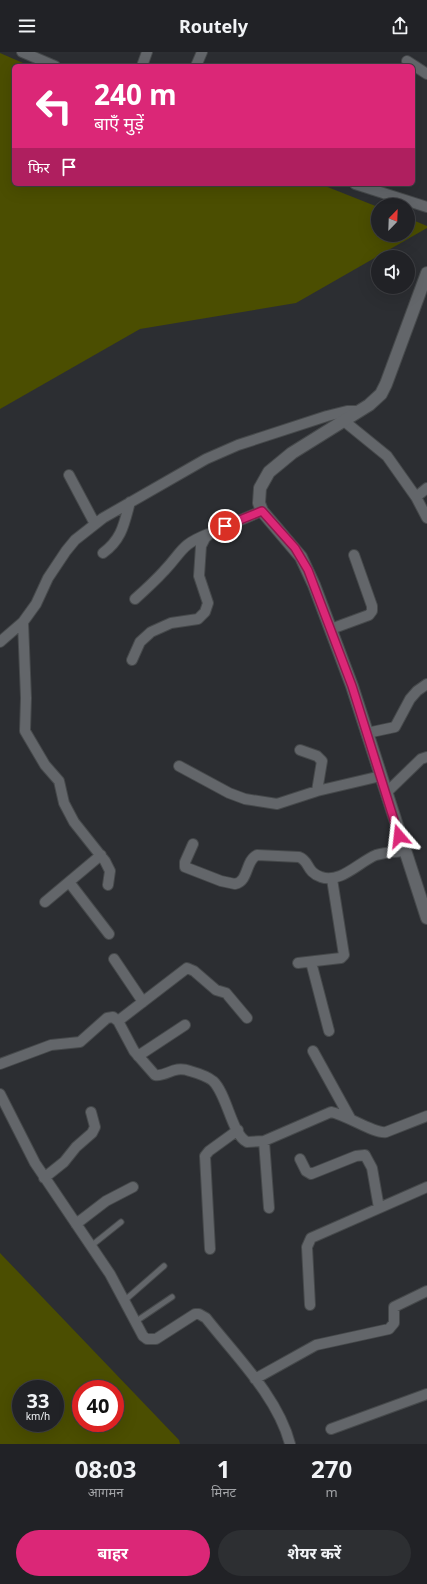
<!DOCTYPE html>
<html lang="hi">
<meta charset="utf-8">
<style>
body{margin:0;font-family:"Noto Sans","Noto Sans Devanagari",sans-serif;background:#2d2f32;color:#f1f3f6;height:100vh;display:flex;flex-direction:column;font-size:15px;white-space:nowrap}
*{box-sizing:border-box;margin:0}
p{font-size:13px;color:#a2a4a7}
.icon{flex:none;width:22px;height:22px;fill:none;stroke:currentColor;stroke-width:2;stroke-linecap:round;stroke-linejoin:round}
.map{position:relative;height:1392px;overflow:hidden}
.details{display:flex;flex-direction:column;background:#212226;flex:1}
.details>*{flex:none}
.hud{position:absolute;left:12px;top:12px;width:403px;height:122px;border-radius:6px;box-shadow:0 4px 16px #0002,0 0 0 1px #3e3f43;background:#db2777;color:#fff;overflow:hidden}
.needle{width:26px;rotate:23deg}
.buttons{position:absolute;left:371px;top:146px;display:grid;gap:8px}
.buttons a{display:grid;place-items:center;width:44px;height:44px;border-radius:50%;background:#212226;box-shadow:0 4px 16px #0002,0 0 0 1px #3e3f43;font-size:20px}
.speed{position:absolute;left:12px;top:1328px;display:flex;gap:8px;font-size:20px;font-weight:700;text-align:center}
.speed>*{display:grid;place-content:center;width:52px;height:52px;border-radius:50%;background:#212226;box-shadow:0 4px 16px #0002,0 0 0 1px #3e3f43;line-height:1}
.speed small{font-size:10px;font-weight:400}
.speed .limit{border:6px solid #d22;background:#fff;color:#111}
.pin{position:absolute;display:grid;place-items:center;width:34px;height:34px;color:#fff;margin:-17px;border:2px solid #fff;border-radius:50%;box-shadow:0 1px 4px #0007}
.me{position:absolute;width:44px;margin:-22px;rotate:343deg;stroke-linejoin:round;filter:drop-shadow(0 0 3px #0008)}
.turn{display:flex;align-items:center;gap:14px;height:84px;padding:0 16px;font-size:18px}
.turn .icon{width:52px;height:52px;stroke-width:2.5}
.turn b{display:block;font-size:28px;line-height:34px}
.then{display:flex;align-items:center;height:38px;padding:0 16px;background:#0003;gap:8px;font-size:15px}
.eta{display:flex;justify-content:space-evenly;align-items:center;height:68px;text-align:center}
.eta b{font-size:24px;font-weight:700;line-height:28px}
.primary-button{display:flex;gap:8px;margin-top:auto;padding:8px 16px}
.primary-button a{flex:1;height:46px;border-radius:24px;background:#db2777;color:#fff;font-size:16px;font-weight:700;line-height:46px;text-align:center}
.primary-button a+a{background:#2d2f32;color:#f1f3f6}
header{display:flex;justify-content:space-between;align-items:center;height:52px;padding:0 16px;background:#212226;font-size:18px;font-weight:700}
.map>svg:first-child{display:block}
</style>
<header><svg class="icon" aria-label="menu" viewBox="0 0 24 24"><path d="M4 6h16M4 12h16M4 18h16"/></svg>Routely<svg class="icon" aria-label="share" viewBox="0 0 24 24"><path d="M12 15V3M7 8l5-5 5 5M5 13v7h14v-7"/></svg></header>
<div class="map">
<svg width="427" height="1392" viewBox="0 0 427 1392">
<rect width="100%" height="100%" fill="#2c2e32"/>
<path fill="#4b4e01" fill-rule="evenodd" d="M0,1L30,14H14V132H320L378,155V183H408V166L427,174V176L296,251L140,277L0,357Z
M0,1201L179,1388L180,1392H0ZM21,1337H55V1371H21ZM81,1337H115V1371H81Z"/>
<g fill="none" stroke-linecap="round" stroke-linejoin="round">
<defs>
<path id="lane" d="M91,1194L121,1170
M124,1249L164,1214
M135,1270L172,1245"/>
<path id="street" d="M22,0L55,14
M407,9L427,22
M142,14L147,0
M196,14L202,0
M355,132L427,155
M344,369L387,404L416,445L427,466
M69,423L95,472
M416,445L427,436
M103,501C122,487 124,472 130,450
M135,547C145,538 155,529 164,519C183,499 180,493 208,482
M23,570L26,646L25,679L45,713L59,729L64,751L74,770L105,809L110,819L108,833
M331,577L369,563L372,559V554L354,503
M0,590L23,570L36,552L48,526L66,499L75,488L103,466L206,407L238,393L327,364L347,359H359
M132,608L140,590L151,580L171,571L198,567L205,560L208,551L199,524L201,494L205,486L212,480L262,459
M367,681L395,675L410,647L417,639L427,632
M300,698L317,704L322,709L317,739
M179,714L229,741L245,747L277,752L317,739L381,724
M386,741L421,707L427,705
M193,792L185,810V815L221,829L235,832C249,829 245,809 257,803L299,805C310,809 306,820 321,825C340,832 359,810 376,803C385,800 395,800 404,799
M69,830L109,882
M45,850L101,803
M114,907L143,950
M311,910L329,979
M298,911L341,906L344,903L332,827
M118,969L187,916L194,919L216,938L226,941L247,966
M313,999L350,1066
M138,1004L185,973
M0,1012L51,993L80,990L107,966L113,965L118,969L134,999L155,1023C167,1025 173,1013 190,1019C197,1021 207,1024 213,1029C227,1042 232,1083 247,1090L264,1089L331,1060C347,1063 374,1082 386,1080L427,1064
M0,1042L35,1111L110,1222L143,1284L147,1287H156L195,1262H199L206,1266C235,1303 278,1345 290,1392
M264,1089L269,1156
M300,1107L306,1119L311,1122L356,1104L365,1103L372,1116L379,1156
M44,1126L64,1110L76,1095L92,1081L95,1075L91,1060
M76,1172L106,1149L133,1135
M210,1197L205,1104L209,1099L238,1078
M310,1253L307,1195L311,1186L427,1135
M255,1327L316,1293L389,1277L394,1271V1255L427,1239
M331,1377L427,1342"/>
<path id="secondary" d="M427,221L386,332L381,342L369,353L292,401L269,420L260,436L259,451L262,459L301,505L314,533L352,634L427,866"/>
</defs>
<use href="#lane" stroke="#46494b" stroke-width="7"/>
<use href="#street" stroke="#46494b" stroke-width="12"/>
<use href="#secondary" stroke="#46494b" stroke-width="14"/>
<use href="#lane" stroke="#63666a" stroke-width="5"/>
<use href="#street" stroke="#63666a" stroke-width="10"/>
<use href="#secondary" stroke="#63666a" stroke-width="12"/>
</g>
<g fill="none" stroke-linecap="round" stroke-linejoin="round">
<defs>
<path id="route" d="M225,474L262,459L295,496L308,518L352,634L399,784"/>
</defs>
<use href="#route" stroke="#8e194d" stroke-width="10"/>
<use href="#route" stroke="#db2777" stroke-width="7"/>
</g>
</svg>
<div class="buttons">
<a><svg class="needle" viewBox="-14 -14 28 28"><path d="M0-13l5 13h-10z" fill="#e53935"/><path d="M0 13l5-13h-10z" fill="#a2a4a7"/></svg></a>
<a><svg class="icon" aria-label="sound" viewBox="0 0 24 24"><path d="M4 9h4l5-4v14l-5-4H4zM17 9q2 3 0 6"/></svg></a>
</div>
<div class="speed"><div>33<small>km/h</small></div><div class="limit">40</div></div>
<div class="pin" style="left:225px;top:474px;background:#d93025"><svg class="icon" aria-label="arrive" viewBox="0 0 24 24"><path d="M6 21V4h12l-3 4 3 4H6"/></svg></div>
<svg class="me" style="left:399px;top:784px" viewBox="-20 -20 40 40"><path d="M0-17L14 15 0 8-14 15z" fill="#db2777" stroke="#fff" stroke-width="4"/></svg>
<div class="hud">
<div class="turn"><svg class="icon" aria-label="left" viewBox="0 0 24 24"><path d="M17 20v-9H6M10 6l-5 5 5 5"/></svg><div><b>240 m</b>बाएँ मुड़ें</div></div>
<div class="then">फिर<svg class="icon" aria-label="arrive" viewBox="0 0 24 24"><path d="M6 21V4h12l-3 4 3 4H6"/></svg></div>
</div>
</div>
<section class="details">
<div class="eta">
<div><b>08:03</b><p>आगमन</p></div>
<div><b>1</b><p>मिनट</p></div>
<div><b>270</b><p>m</p></div>
</div>
<div class="primary-button"><a>बाहर</a><a>शेयर करें</a></div>
</section>
